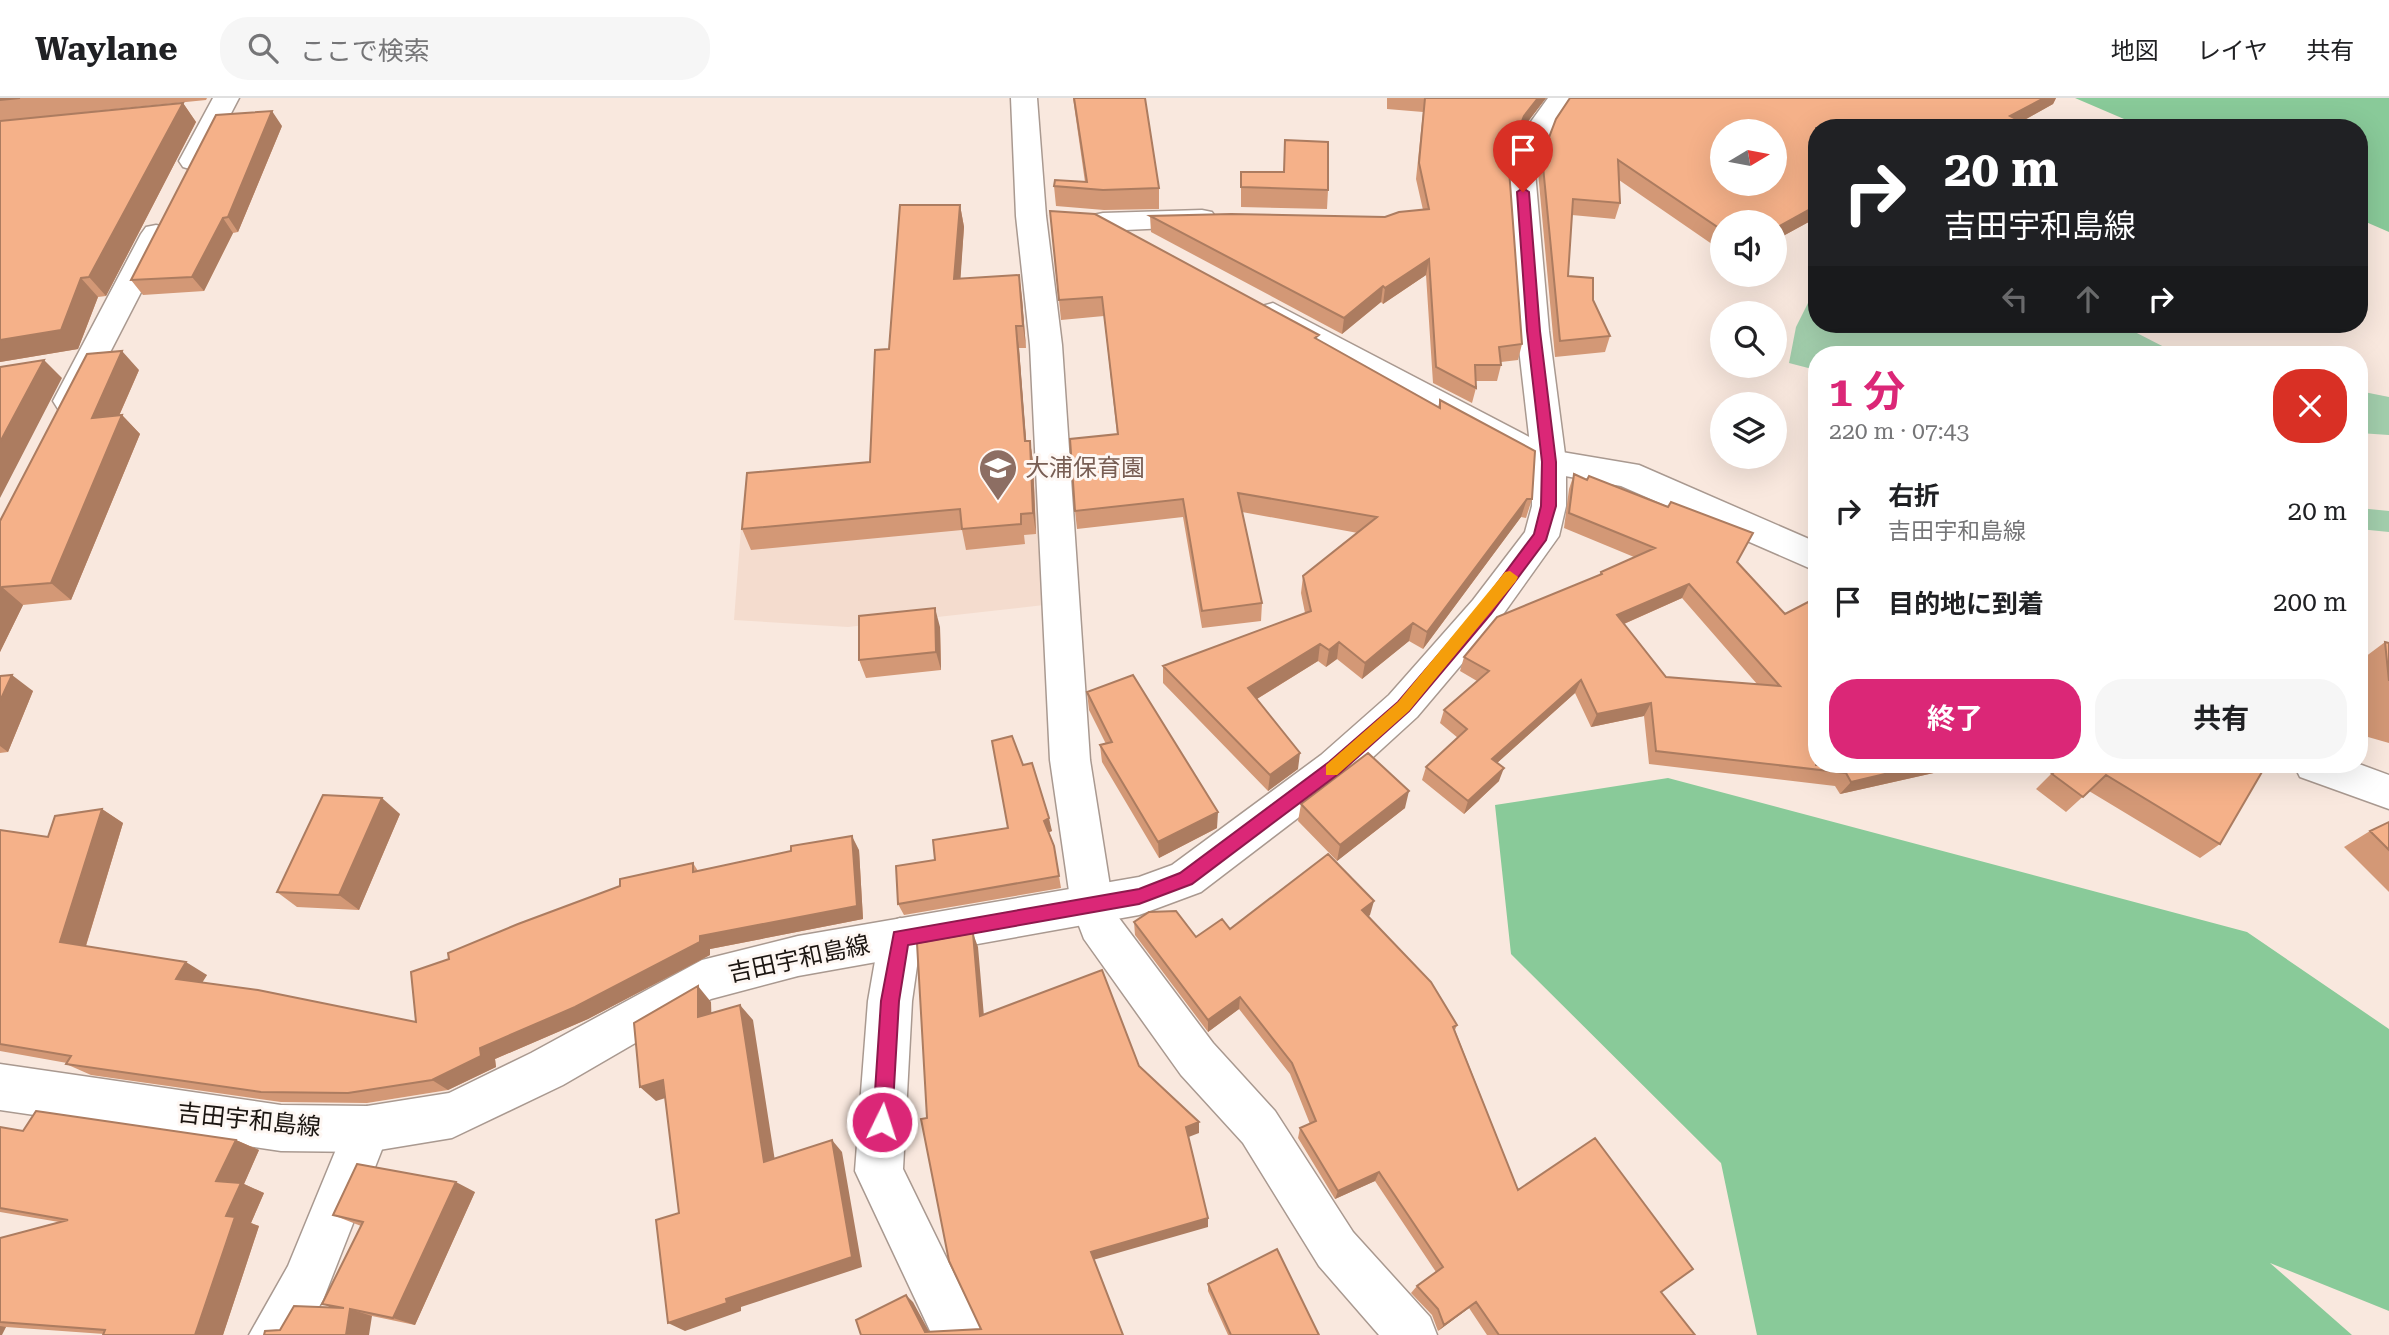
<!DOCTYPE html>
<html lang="ja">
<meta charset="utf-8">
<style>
body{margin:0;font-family:"Roboto Serif","Noto Sans JP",serif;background:#f6f6f6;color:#202124;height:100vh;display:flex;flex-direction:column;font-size:26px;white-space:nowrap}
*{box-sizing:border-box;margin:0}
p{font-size:23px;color:#757577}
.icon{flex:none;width:38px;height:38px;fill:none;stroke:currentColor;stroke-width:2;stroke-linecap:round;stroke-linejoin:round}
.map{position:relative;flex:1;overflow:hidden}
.drawer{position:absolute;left:1808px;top:248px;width:560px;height:427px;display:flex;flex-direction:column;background:#fff;border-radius:28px;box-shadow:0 7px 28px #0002}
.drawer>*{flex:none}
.banner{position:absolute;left:1808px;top:21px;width:560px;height:214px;border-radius:28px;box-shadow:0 7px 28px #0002;background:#202124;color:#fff;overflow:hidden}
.needle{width:46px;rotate:80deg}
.fabs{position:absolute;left:1710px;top:21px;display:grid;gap:14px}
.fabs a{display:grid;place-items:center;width:77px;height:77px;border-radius:50%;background:#fff;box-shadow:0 7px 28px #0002;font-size:35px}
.pin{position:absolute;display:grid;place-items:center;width:60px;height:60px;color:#fff;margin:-72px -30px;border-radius:50% 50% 50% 0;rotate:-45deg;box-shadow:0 0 7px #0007}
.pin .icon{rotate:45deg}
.me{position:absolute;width:77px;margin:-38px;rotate:4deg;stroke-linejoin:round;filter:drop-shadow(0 0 5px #0008)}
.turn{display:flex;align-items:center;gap:24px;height:147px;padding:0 21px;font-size:32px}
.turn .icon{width:91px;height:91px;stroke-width:2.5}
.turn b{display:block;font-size:49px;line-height:60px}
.lanes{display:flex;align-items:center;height:66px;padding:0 21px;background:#0003;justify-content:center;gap:35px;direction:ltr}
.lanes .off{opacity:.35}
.round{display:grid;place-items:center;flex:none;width:74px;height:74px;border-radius:28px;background:#f6f6f6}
.overview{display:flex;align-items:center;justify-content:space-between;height:119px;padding:0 21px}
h1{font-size:42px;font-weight:700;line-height:52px;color:#db2777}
.cta{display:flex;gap:14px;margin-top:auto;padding:14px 21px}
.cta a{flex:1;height:80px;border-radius:28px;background:#db2777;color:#fff;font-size:28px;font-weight:700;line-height:80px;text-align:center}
.cta a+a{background:#f6f6f6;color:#202124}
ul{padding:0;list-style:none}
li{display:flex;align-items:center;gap:21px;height:91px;padding:0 21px}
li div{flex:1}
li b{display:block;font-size:26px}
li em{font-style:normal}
header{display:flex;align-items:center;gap:42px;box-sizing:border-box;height:98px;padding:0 35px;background:#fff;border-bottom:2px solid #e0e0e0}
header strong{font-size:33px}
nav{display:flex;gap:38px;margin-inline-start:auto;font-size:24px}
.search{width:490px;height:63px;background:#f6f6f6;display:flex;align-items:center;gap:18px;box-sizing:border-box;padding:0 24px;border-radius:28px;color:#757577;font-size:26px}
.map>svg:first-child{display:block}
</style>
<header>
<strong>Waylane</strong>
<div class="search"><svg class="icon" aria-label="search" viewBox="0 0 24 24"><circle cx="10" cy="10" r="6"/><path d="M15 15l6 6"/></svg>ここで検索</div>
<nav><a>地図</a><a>レイヤ</a><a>共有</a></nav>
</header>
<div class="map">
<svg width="2389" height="1237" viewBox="0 0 2389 1237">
<rect width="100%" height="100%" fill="#f9e8de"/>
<path fill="#f4dcce" d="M1035,363L1044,507L848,529L734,522L744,392Z"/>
<path fill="#a3cfad" d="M1816,189V226H2079L2131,232L2168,251L2196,257H1816V272L1789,265L1796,229Z
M2359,293L2389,299V337L2359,335Z
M2359,410L2389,413V434L2359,431Z"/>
<path fill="#89ca99" d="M2075,0H2389V134L2359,121V30H2145Z
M1668,680L2247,834L2389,931V1213L2270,1165L2352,1237H1757L1721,1065L1511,856L1495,707Z"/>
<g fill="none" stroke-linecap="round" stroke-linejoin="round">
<defs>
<path id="minor" d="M213,0H239L203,69L193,72L183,69L179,63Z
M1011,0H1037L1046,118L1062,247L1090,662L1113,807L1116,816L1213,945L1275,1013L1353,1134L1430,1219L1437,1237H1379L1319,1168L1243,1045L1181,977L1084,841L1071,807L1050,662L1030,247L1016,118Z
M1202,112L1212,114L1217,121L1212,128L1103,133L1093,131L1088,124L1093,117L1103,115Z
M156,127L166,129L171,136L85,303L80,311L69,315L58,311L53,303L141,136L146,129Z
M1273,205L1556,353L1639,367L1816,444V473L1621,388L1537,373L1262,222L1258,215L1262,208Z
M2359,666L2389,677V711L2300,679L2294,667Z
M900,820L915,826L921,840L912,903L903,1071L984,1237H932L855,1073L868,903L879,840L885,826Z
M367,1008L383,1015L390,1031L323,1202L302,1237H249L288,1168L351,1015Z"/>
<path id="major" d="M1548,0H1574L1550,36L1535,74L1549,233L1566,364V408L1559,438L1499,522L1417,619L1349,681L1201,794L1139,817L798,878L711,901L563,987L452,1040L367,1054L281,1053L0,1012V966L281,1007L367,1008L449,995L531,955L702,862L798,838L1139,779L1172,767L1321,657L1389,597L1473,502L1525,434L1532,408V364L1517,233L1507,74L1522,36Z"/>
</defs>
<use href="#minor" stroke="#a99990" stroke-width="3"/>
<use href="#major" stroke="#a99990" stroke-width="3"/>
<use href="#minor" fill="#fff" fill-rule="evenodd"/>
<use href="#major" fill="#fff" fill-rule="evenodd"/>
</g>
<path fill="#d39876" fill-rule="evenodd" d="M0,0H207L206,2L76,15L183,5L196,24L106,198L98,199L78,251L0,264Z
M1073,0H1145L1159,90V111L1104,112L1056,108L1054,88L1085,84Z
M1387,0H1546L1520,34L1508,64L1522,246L1518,262L1501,264V267L1497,283H1475L1476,290L1472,305L1433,285L1426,177L1383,206L1381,204L1342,236L1151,134L1150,118L1385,119L1423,112L1416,81L1423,14L1387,11Z
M1570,0H2056L2053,6L2021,24L2034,30H1816V120L1774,143V124H1722V153L1619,82L1620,105L1615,121L1572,117L1568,178L1593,180V202L1610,238L1605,254L1555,259L1538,74L1542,58L1556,21ZM1722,33H1774V86H1722Z
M282,28L238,134L233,135L204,193L143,197L131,182Z
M1241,74H1283L1328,92L1327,111L1241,109Z
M960,107L964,129L960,181L1022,200L1026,250H1019L1026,343H1030L1033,364L1036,436L1024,437L1025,446L966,452L962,432L751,452L742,431L870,364L889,251Z
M1050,113L1318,242L1438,309L1440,302L1532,401L1526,420L1521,419L1423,551L1409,543L1362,581L1337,561L1326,569L1318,563L1257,601L1298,671L1268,693L1163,585V568L1305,515L1301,495L1303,478L1358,435L1242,414L1262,505L1261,523L1202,530L1183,419L1077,431L1075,413L1117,336L1104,218L1061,222Z
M139,272L119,318L122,317L140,336L71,502L23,507L0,554V423Z
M1574,376L1737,464L1816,667H1944L1938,674L1840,696L1835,688L1649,666L1644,618L1591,629L1575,595L1497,665L1499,683L1464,716L1422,682L1426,669L1458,640L1440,625L1444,612L1477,583L1460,573L1464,559L1599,477L1601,474L1634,459L1564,430L1569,391ZM1682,500L1757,586L1666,579L1624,526Z
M940,529L941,572L866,580L859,562Z
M2385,544L2389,545V645L2368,639L2361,562Z
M0,578L33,593L8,654L0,655Z
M1087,594L1217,730L1159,760L1102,664L1100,647L1106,646L1089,612Z
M1023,667L1052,733L1049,734L1054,748L1061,790L904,817L898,806L935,762L1008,730Z
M2040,667H2275L2272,669L2266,667L2220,746L2200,760L2089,693L2066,714L2036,691L2051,676Z
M1301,706L1405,710L1337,763L1298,723Z
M102,711L123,725L86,848L207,877L202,884L416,924L449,861L693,765L698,773L859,752L863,821L710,851V857L588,921L495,961L496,969L448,992L367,1005L281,1004L91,977L66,966L67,965L0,953V732L48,739Z
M400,716L359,812L297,809L277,794Z
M2389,724V794L2344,749L2370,733Z
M1370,817L1368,818L1457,927L1455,932L1518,1092L1661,1194L1695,1237H1487L1469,1210L1438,1233L1432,1217L1411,1195L1417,1188L1436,1174L1375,1083L1335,1101L1298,1040L1300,1030L1310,1026L1290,976L1239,911L1208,934L1135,837L1134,824L1196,839L1230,831Z
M0,1029L23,1033L236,1042L259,1052L244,1086L264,1095L251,1125L259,1128L223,1237H103L104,1236L6,1229L0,1237V1140L59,1124L0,1114Z
M475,1094L415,1227L372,1218L280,1232L336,1210L322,1206L361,1128L333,1117Z
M1208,1186L1319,1237H1228L1208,1193Z"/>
<path fill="#ac7c60" d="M1538,0H1546L1520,34L1504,74L1508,58L1524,18Z
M2044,0H2056L2053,6L2010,30V18Z
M183,5L196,24L106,198L89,179Z
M272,13L282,28L238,134L228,119Z
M960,107L964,129L959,203L954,181Z
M1816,108V120L1774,143V131Z
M223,120L233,135L204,193L192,179Z
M1429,161L1426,177L1383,206L1385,190Z
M1019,177L1022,200L1026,250L1023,228Z
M81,180L98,199L78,251L0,264V242Z
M1383,188L1381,204L1342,236L1344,220Z
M1016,228L1019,250L1028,365L1025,343Z
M122,253L139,272L110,338L92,320Z
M44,262L62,280L0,400V344Z
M122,317L140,336L71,502L51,485Z
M1030,343L1033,364L1036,436L1033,415Z
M1527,401L1521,419L1423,551L1427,534Z
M1689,486L1682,500L1610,532L1617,517Z
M2,489L23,507L0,554V493Z
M935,510L940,529L941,572L936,554Z
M1413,525L1409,543L1362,581L1365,565Z
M1339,544L1337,561L1326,569L1329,552Z
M1320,546L1318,563L1247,607L1248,590Z
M12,577L33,593L8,654L0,648V603Z
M1581,582L1575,595L1487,674L1492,661Z
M1651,605L1644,618L1591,629L1597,616Z
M1300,655L1298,671L1268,693L1270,677Z
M1923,667H1944L1938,674L1840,696L1851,684Z
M1504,670L1499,683L1464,716L1468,703Z
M1409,693L1405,710L1337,763L1340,747Z
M382,700L400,716L359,812L339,797Z
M102,711L123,725L83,857L60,844Z
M1218,714L1217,730L1159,760L1158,744Z
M1049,720L1052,733L1047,735L1044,723Z
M852,738L859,752L863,821L710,851V857L588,921L495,961L496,969L448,992L432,982L480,950L700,838Z
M1374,803L1370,817L1359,826L1362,812Z
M973,835L978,849L985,930L980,918Z
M186,864L207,877L197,893L176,881Z
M698,888L711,904L712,935L698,919Z
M1240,899L1239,911L1208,934V922Z
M740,907L753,922L777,1076L764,1064Z
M663,982L678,996L656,1003L640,989Z
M1199,1024V1035L1186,1040V1029Z
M236,1042L259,1052L244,1086L264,1095L251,1125L259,1128L223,1237H195L226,1118L216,1083Z
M832,1042L842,1054L862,1169L741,1209V1213L685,1233L668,1225L726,1201Z
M1379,1074L1375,1083L1335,1101L1338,1093Z
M456,1084L475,1094L415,1227L393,1220Z
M1208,1120V1129L1093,1162L1091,1154Z
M906,1197L913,1204L931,1237L925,1234Z
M1476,1204L1469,1210L1438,1233L1444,1227Z
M350,1211L372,1218L369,1237H346Z
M0,1228L6,1229L2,1237H0Z"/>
<path fill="#f5b189" stroke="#ac7c60" stroke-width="2" fill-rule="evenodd" d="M0,0H20L0,2Z
M1074,0H1145L1159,90L1103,92L1054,88L1055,82L1087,84Z
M1425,0H1538L1524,18L1508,58L1522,246L1499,249L1501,267H1475L1476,290L1436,269L1429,161L1385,190L1383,188L1344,220L1150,118L1231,116L1385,119L1399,114L1429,111L1419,65Z
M1570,0H2044L2010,18L2034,30H1816V108L1774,131V124H1722V132L1618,62L1620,105L1573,101L1568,178L1593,180V202L1610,238L1560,243L1542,58L1556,21ZM1722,33H1774V86H1722Z
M183,5L89,179L81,180L61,232L0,242V23Z
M272,13L228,119L223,120L192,179L131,182L216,17Z
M1285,42L1328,44V92L1241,89V74H1284Z
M900,107H960L954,181L1019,177L1023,228H1016L1025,343H1030L1033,415L1021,416V426L962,431L960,411L742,431L747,375L870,364L875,252L889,251Z
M1050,113L1095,116L1319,237L1315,240L1440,310V302L1535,353L1532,401H1527L1427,534L1413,525L1365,565L1339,544L1329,552L1320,546L1248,590L1300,655L1270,677L1163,568L1311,513L1303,478L1377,419L1238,395L1262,505L1202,513L1183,401L1075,413L1070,341L1118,336L1102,199L1059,202Z
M122,253L92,320L122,317L51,485L2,489L0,493V423L87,256Z
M44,262L0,344V269Z
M1574,376L1587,382L1589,378L1668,409L1671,404L1753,435L1737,464L1785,516L1816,500V667H1923L1851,684L1846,675L1656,653L1651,605L1597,616L1581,582L1492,661L1504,670L1468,703L1426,669L1467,631L1444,612L1489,573L1464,559L1497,519L1602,476L1601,474L1655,450L1569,415ZM1689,486L1780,588L1666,579L1617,517Z
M935,510L936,554L859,562V518Z
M2385,544L2389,545V583Z
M12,577L0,603V578Z
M1133,577L1218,714L1158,744L1100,647L1112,644L1087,594Z
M1012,638L1023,667L1032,665L1049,720L1044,723L1054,748L1059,778L898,806L896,768L935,762L933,742L1008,730L992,643Z
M1368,655L1409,693L1340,747L1301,706Z
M2061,667H2266L2220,746L2106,677L2083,699L2052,676Z
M323,697L382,700L339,797L277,794Z
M102,711L60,844L186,864L176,881L258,892L416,924L411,874L449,861L448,855L518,826L620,788V781L693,765V774L791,753V748L852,738L857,808L700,838V844L575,909L480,950L481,958L432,982L348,995L261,994L66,966L71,958L0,946V732L48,739L55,718Z
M2389,724V752L2370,733Z
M1328,756L1374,803L1362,812L1431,884L1457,927L1453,929L1518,1092L1595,1040L1693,1171L1661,1194L1695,1237H1499L1476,1204L1444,1227L1438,1211L1417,1188L1443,1169L1379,1074L1338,1093L1300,1030L1316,1023L1292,965L1240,899L1208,922L1134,824L1149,814L1176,813L1196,839L1222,821L1230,831Z
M973,835L980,918L1102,872L1139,968L1199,1024L1186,1029L1208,1120L1091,1154L1123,1237H861L856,1222L906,1197L925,1234L981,1231L949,1163L921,1021L927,1020L917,845Z
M698,888V919L740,907L764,1064L832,1042L852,1159L726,1201L727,1205L668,1225L656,1122L679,1115L663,982L640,989L634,925Z
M36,1013L236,1042L216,1083L241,1085L226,1118L235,1119L195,1237H103L105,1232L0,1224V1140L68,1122L0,1110V1029L23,1033Z
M357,1066L456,1084L393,1220L350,1211L346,1237H264L265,1233L280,1232L294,1208L344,1210L322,1206L363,1124L333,1117Z
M1277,1151L1319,1237H1231L1208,1186Z"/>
<path fill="#db2777" stroke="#8e194d" stroke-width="2" d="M1523,90L1529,94L1540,233L1556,364V408L1546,442L1491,516L1409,613L1341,674L1192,786L1139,806L908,847L899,903L892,1024L889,1031L882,1034L875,1031L873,1024L881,903L894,834L1139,791L1180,775L1329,664L1398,604L1481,507L1534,436L1541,408L1542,364L1527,233L1517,94Z"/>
<path fill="#f59e0b" d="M1510,473L1518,479L1516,483L1409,613L1337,677H1326V667L1398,604L1505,474Z"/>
<defs>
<symbol id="school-pin" viewBox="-11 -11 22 30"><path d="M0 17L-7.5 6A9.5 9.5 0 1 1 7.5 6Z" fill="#8d6e63" stroke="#fef7f3"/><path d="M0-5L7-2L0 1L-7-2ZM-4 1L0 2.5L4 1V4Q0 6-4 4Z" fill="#fff"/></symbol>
</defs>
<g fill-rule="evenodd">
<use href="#school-pin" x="976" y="348" width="44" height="60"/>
</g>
<g text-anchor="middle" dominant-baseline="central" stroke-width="6" stroke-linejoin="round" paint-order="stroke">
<g font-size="24" fill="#785e54" stroke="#fef7f3" text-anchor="start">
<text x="1025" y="370">大浦保育園</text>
</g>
<g font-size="24" fill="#1b1511" stroke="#fef7f3">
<text transform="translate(799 861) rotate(-12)">吉田宇和島線</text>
<text transform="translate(249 1022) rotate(6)">吉田宇和島線</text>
</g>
</g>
</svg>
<div class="fabs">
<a><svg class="needle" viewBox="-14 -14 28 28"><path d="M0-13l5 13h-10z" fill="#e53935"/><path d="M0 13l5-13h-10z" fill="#757577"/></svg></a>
<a><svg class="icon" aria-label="sound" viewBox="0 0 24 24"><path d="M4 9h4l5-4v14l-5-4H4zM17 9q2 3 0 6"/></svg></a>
<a><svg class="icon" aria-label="search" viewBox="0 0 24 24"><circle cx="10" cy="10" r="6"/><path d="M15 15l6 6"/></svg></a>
<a><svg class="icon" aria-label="layers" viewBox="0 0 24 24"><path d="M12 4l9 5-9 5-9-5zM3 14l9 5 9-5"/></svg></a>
</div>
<div class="pin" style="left:1523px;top:94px;background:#d93025"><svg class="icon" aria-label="arrive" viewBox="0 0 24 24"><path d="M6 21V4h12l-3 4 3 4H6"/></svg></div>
<svg class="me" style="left:882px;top:1024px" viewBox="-20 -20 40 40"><circle r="17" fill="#db2777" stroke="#fff" stroke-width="3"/><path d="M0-11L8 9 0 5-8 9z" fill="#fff"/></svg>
<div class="banner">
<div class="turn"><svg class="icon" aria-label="right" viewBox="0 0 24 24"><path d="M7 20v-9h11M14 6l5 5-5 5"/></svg><div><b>20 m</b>吉田宇和島線</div></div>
<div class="lanes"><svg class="icon off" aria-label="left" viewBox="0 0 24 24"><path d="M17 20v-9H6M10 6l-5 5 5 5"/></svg><svg class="icon off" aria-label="ahead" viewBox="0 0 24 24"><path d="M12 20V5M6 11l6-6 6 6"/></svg><svg class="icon" aria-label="right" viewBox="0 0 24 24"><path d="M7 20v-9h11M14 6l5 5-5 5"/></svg></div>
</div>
<section class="drawer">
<div class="overview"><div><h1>1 分</h1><p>220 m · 07:43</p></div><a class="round" style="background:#d93025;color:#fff"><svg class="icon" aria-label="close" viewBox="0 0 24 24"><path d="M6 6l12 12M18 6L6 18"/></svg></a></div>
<ul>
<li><svg class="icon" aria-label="right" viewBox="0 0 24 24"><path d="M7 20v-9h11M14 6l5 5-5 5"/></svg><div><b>右折</b><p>吉田宇和島線</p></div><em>20 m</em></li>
<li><svg class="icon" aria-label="arrive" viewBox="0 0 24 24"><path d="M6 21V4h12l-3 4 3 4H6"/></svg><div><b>目的地に到着</b></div><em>200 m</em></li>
</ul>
<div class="cta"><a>終了</a><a>共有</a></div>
</section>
</div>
